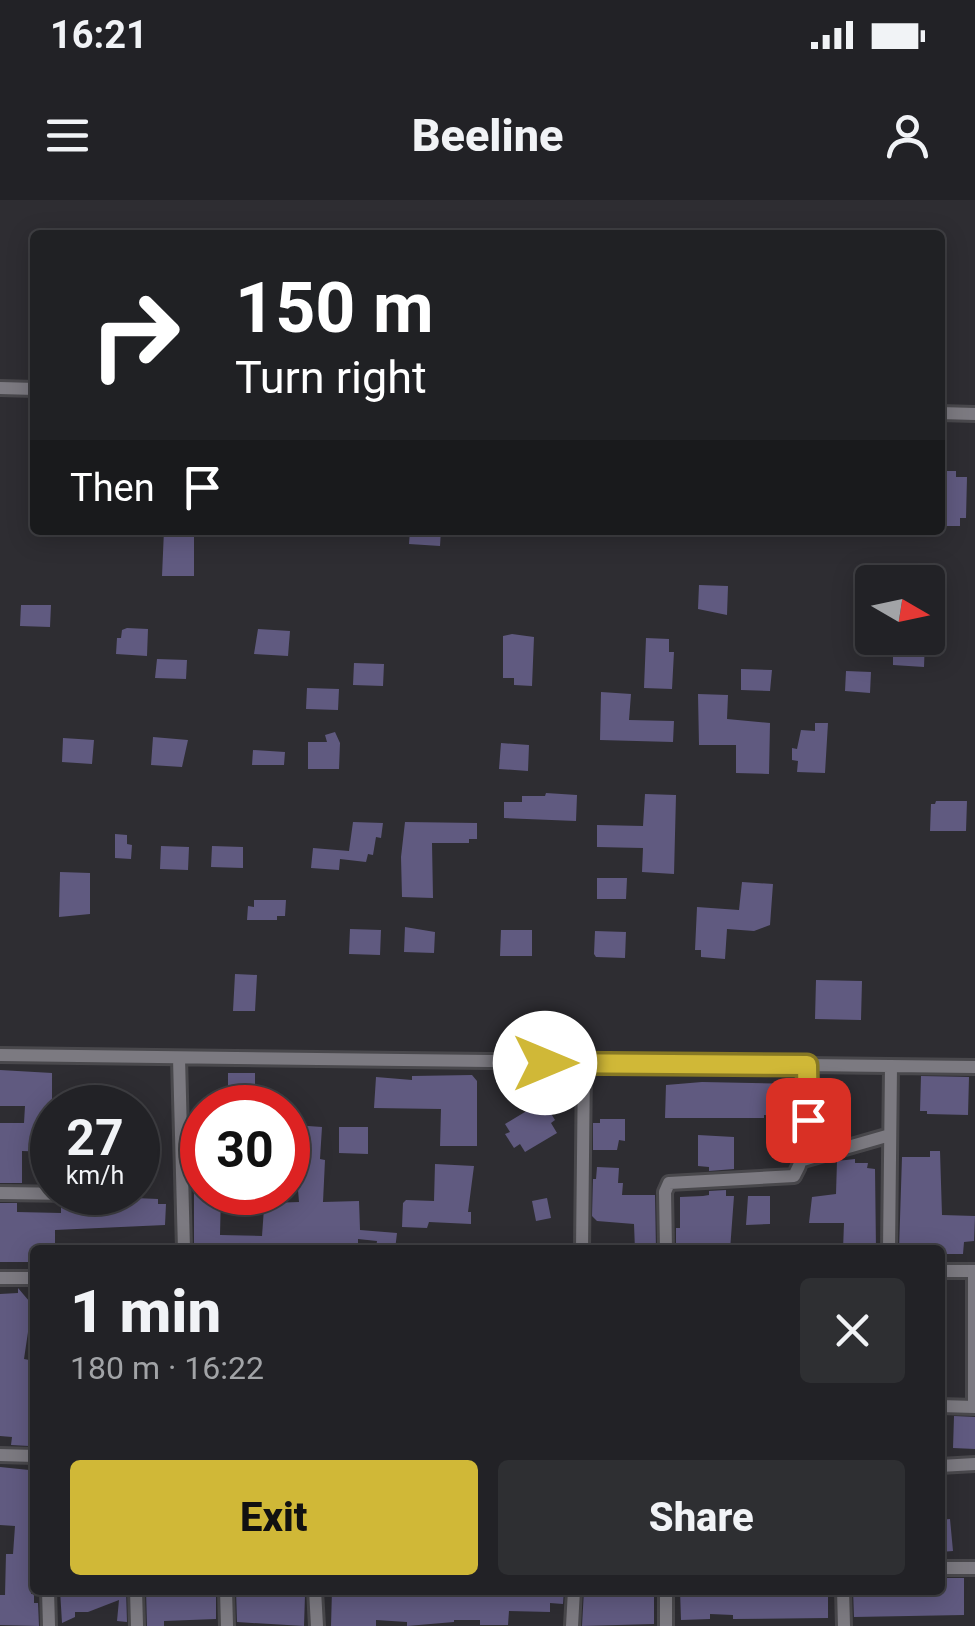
<!DOCTYPE html>
<meta charset="utf-8">
<style>
body{margin:0;font-family:Roboto,sans-serif;background:#2e2f32;color:#f1f3f6;height:100vh;display:flex;flex-direction:column;font-size:38px;white-space:nowrap}
*{box-sizing:border-box;margin:0}
p{font-size:32px;color:#a2a4a7}
.icon{flex:none;width:55px;height:55px;fill:none;stroke:currentColor;stroke-width:2;stroke-linecap:round;stroke-linejoin:round}
.map{position:relative;flex:1;overflow:hidden}
.panel{position:absolute;left:30px;top:1045px;width:915px;height:350px;display:flex;flex-direction:column;background:#222226;border-radius:10px;box-shadow:0 5px 25px #0003,0 0 0 2px #3f3f43}
.panel>*{flex:none}
.top-card{position:absolute;left:30px;top:30px;width:915px;height:305px;border-radius:10px;box-shadow:0 5px 25px #0003,0 0 0 2px #3f3f43;background:#202124;color:#fff;overflow:hidden}
.needle{width:65px;rotate:99deg}
.controls{position:absolute;left:855px;top:365px;display:grid;gap:20px}
.controls a{display:grid;place-items:center;width:90px;height:90px;border-radius:10px;background:#222226;box-shadow:0 5px 25px #0003,0 0 0 2px #3f3f43;font-size:50px}
.speed{position:absolute;left:30px;top:885px;display:flex;gap:20px;font-size:50px;font-weight:700;text-align:center}
.speed>*{display:grid;place-content:center;width:130px;height:130px;border-radius:50%;background:#222226;box-shadow:0 5px 25px #0003,0 0 0 2px #3f3f43;line-height:1}
.speed small{font-size:25px;font-weight:400}
.speed .limit{border:15px solid #d22;background:#fff;color:#111}
.pin{position:absolute;display:grid;place-items:center;width:85px;height:85px;color:#fff;margin:-42px;border-radius:20px;box-shadow:0 5px 15px #0006}
.me{position:absolute;width:110px;margin:-55px;rotate:90deg;stroke-linejoin:round;filter:drop-shadow(0 0 8px #0008)}
.turn{display:flex;align-items:center;gap:35px;height:210px;padding:0 40px;font-size:45px}
.turn .icon{width:130px;height:130px;stroke-width:2.5}
.turn b{display:block;font-size:70px;line-height:85px}
.then{display:flex;align-items:center;height:95px;padding:0 40px;background:#0003;gap:20px;font-size:38px}
.round{display:grid;place-items:center;flex:none;width:105px;height:105px;border-radius:10px;background:#2e2f32}
.overview{display:flex;align-items:center;justify-content:space-between;height:170px;padding:0 40px}
h1{font-size:60px;font-weight:800;line-height:75px}
.cta{display:flex;gap:20px;margin-top:auto;padding:20px 40px}
.cta a{flex:1;height:115px;border-radius:10px;background:#d0b837;color:#111;font-size:40px;font-weight:800;line-height:115px;text-align:center}
.cta a+a{background:#2e2f32;color:#f1f3f6}
.status{display:flex;justify-content:space-between;align-items:center;height:70px;padding:0 50px;background:#222226;direction:ltr}
.status svg{height:28px;fill:currentColor}
header{display:flex;justify-content:space-between;align-items:center;height:130px;padding:0 40px;background:#222226;font-size:45px;font-weight:800}
.map>svg:first-child{display:block}
</style>
<div class="status"><b>16:21</b><svg viewBox="0 0 49 12"><path d="M0 12V9h3v3zM5 12V6h3v6zM10 12V3h3v9zM15 12V0h3v12zM26 1h20v11H26zM47 4h2v5h-2z"/></svg></div>
<header><svg class="icon" aria-label="menu" viewBox="0 0 24 24"><path d="M4 6h16M4 12h16M4 18h16"/></svg>Beeline<svg class="icon" aria-label="person" viewBox="0 0 24 24"><circle cx="12" cy="8" r="4"/><path d="M4 21q1-7 8-7t8 7"/></svg></header>
<div class="map">
<svg width="975" height="1426" viewBox="0 0 975 1426">
<rect width="100%" height="100%" fill="#2e2d32"/>
<path fill="#605a80" d="M940,271H956V277H967L966,318H960V326H940Z
M164,330H194V376H162Z
M410,330H441L440,346L409,344Z
M699,385L728,386L727,415L698,409Z
M21,405H51L50,427L20,426Z
M127,428L148,429L147,456L116,454L117,438H121L122,430Z
M258,429L290,431L288,456L254,454Z
M512,434L534,437L532,486L514,485V478H503V436Z
M646,438L669,439V452H674L672,489L644,488Z
M893,439L925,440L924,467L893,465Z
M157,459L187,460L186,479L155,478Z
M354,463L384,464L383,486L353,485Z
M741,469L772,470L770,491L741,490Z
M846,471L871,472L870,493L845,491Z
M307,488L339,489L338,510L306,509Z
M601,492L631,494L629,520L674,521L673,542L600,540Z
M698,494L728,495L727,519L770,523L769,574L736,573V545H699Z
M815,523H828L825,573L797,572L798,561L792,560V548L797,549L801,530L815,531Z
M335,532L340,543L339,569H308V542H327L325,535Z
M153,537L188,540L182,567L151,565Z
M63,538L94,540L92,564L62,562Z
M501,543L529,545L528,571L499,569Z
M253,550L285,552L284,565H252Z
M546,593L577,595L576,621L504,618V602H522V596H545Z
M645,594L676,595L674,674L642,672L643,648L597,647V625L643,626Z
M936,601H967L966,631H930L931,604H935Z
M353,622L383,623L381,638L376,637L373,655L368,654L366,662L340,659L339,670L311,668L313,648L349,651Z
M405,622L477,623V639H469V643H432L433,698L402,697L401,657Z
M115,634L127,635V644L132,645L131,659L115,658Z
M161,646L189,647L188,670L160,669Z
M212,646L243,647V668L211,667Z
M60,672L90,673V714L59,717Z
M597,678H627L626,699H597Z
M742,682L773,684L770,725L754,731L727,729L725,759L701,757V750H695L697,707L739,710Z
M254,700H286L285,716H277V720H247L248,706L254,707Z
M405,727L435,732L434,753L404,752Z
M350,729L381,730L380,755L349,754Z
M501,730H532V756H500Z
M595,731L626,732L625,758L596,757L594,754Z
M235,774L257,775L255,811H233Z
M816,780L862,781L861,820L815,819Z
M0,870L52,873V952L22,951V983H0V923H24L25,906H0Z
M228,873H255V908H228Z
M472,875L477,881V946H440L441,909L374,908L376,877L412,880V876Z
M921,876L969,877L968,915L927,914V911H920Z
M540,881H563V896H540Z
M702,882L797,884L798,917L764,915V918H665L666,885Z
M543,901L555,920L551,923L557,933L525,952L520,944L514,948L505,934L510,932L505,924Z
M191,916L202,917V992H221L220,1035L262,1036L264,1008H269V1003L299,1002L295,952H292L294,925L322,927L320,959L325,960L323,1002L359,1001L360,1030L397,1033L395,1050H380L376,1048L377,1041L358,1039V1050H194V936H191Z
M600,919H625V941L619,940L617,950H593V923H600Z
M339,927H368V954L339,953Z
M698,935L734,937V969L709,971V967L698,966Z
M930,951H940L942,1015L975,1016L974,1041L964,1042L963,1054H945V1050H899L902,957H930Z
M855,959V963H868L867,968L875,969L876,1050H843L844,1023H809L812,997L836,994L837,961Z
M435,964L474,966L468,1012H471V1024L429,1022L427,1028L402,1027L403,1003L406,1000L434,1001Z
M597,967L619,968L618,983H623L622,995H655L656,1050H635L634,1024L597,1021L592,1016L593,979H596Z
M726,990V996H734L730,1050H676V1028H680V997L703,996L709,995V991Z
M748,996H770V1024L746,1025Z
M135,998L158,999V1004H166L165,1025L55,1030V1050H35V1062H0V1003H17V1012L61,1013V1004L134,1001Z
M547,998L551,1018L536,1021L532,1001Z
M18,1088L35,1108V1122L32,1132H28L24,1159L29,1160L28,1167H31L30,1187H35V1225H30L29,1246L11,1245L12,1237L0,1236V1094L18,1093Z
M954,1216L975,1217V1249L953,1248Z
M0,1267L29,1270V1300H35L31,1394H34V1403H38L39,1426L0,1425V1395H5L6,1354H13L15,1326L0,1325Z
M950,1319L953,1351L940,1352V1320Z
M940,1378H964V1415L854,1417L853,1390H940Z
M60,1390H126L127,1422L117,1421L119,1400L88,1412H75V1417L62,1423Z
M146,1390L216,1392V1419L164,1421V1426H147Z
M236,1390H273L305,1395L304,1426L237,1422Z
M332,1390H564L563,1404L550,1403V1412L509,1411L508,1425H480V1420H454V1422L407,1426V1422L376,1420V1426H331Z
M584,1390H654V1424L582,1426Z
M680,1390H828V1418L733,1419V1415L710,1414V1419L681,1420Z"/>
<g fill="none" stroke-linecap="round" stroke-linejoin="round">
<defs>
<path id="minor" d="M0,188L35,189
M940,213L975,214
M0,855L975,867
M179,858L184,1050
M803,960L890,935
M0,993L75,994
M582,1050L584,863
M666,1050L665,992L669,983L794,976C813,944 807,901 807,865
M889,1050L891,867
M940,1071H975
M0,1078H35
M940,1206L975,1207
M974,1207V1071
M0,1255L35,1256
M940,1266L975,1264
M940,1368H975
M48,1390L49,1426
M136,1390L137,1426
M226,1390L227,1426
M315,1390L317,1426
M843,1390L844,1426
M572,1426L574,1390
M666,1426V1390"/>
</defs>
<use href="#minor" stroke="#49484c" stroke-width="18"/>
<use href="#minor" stroke="#7c7a81" stroke-width="12"/>
</g>
<g fill="none" stroke-linecap="round" stroke-linejoin="round">
<defs>
<path id="route" d="M545,863L807,865L808,920"/>
</defs>
<use href="#route" stroke="#877824" stroke-width="25"/>
<use href="#route" stroke="#d0b837" stroke-width="18"/>
</g>
</svg>
<div class="controls">
<a><svg class="needle" viewBox="-14 -14 28 28"><path d="M0-13l5 13h-10z" fill="#e53935"/><path d="M0 13l5-13h-10z" fill="#a2a4a7"/></svg></a>
</div>
<div class="speed"><div>27<small>km/h</small></div><div class="limit">30</div></div>
<div class="pin" style="left:808px;top:920px;background:#d93025"><svg class="icon" aria-label="arrive" viewBox="0 0 24 24"><path d="M6 21V4h12l-3 4 3 4H6"/></svg></div>
<svg class="me" style="left:545px;top:863px" viewBox="-20 -20 40 40"><circle r="19" fill="#fff"/><path d="M0-13L10 11 0 6-10 11z" fill="#d0b837"/></svg>
<div class="top-card">
<div class="turn"><svg class="icon" aria-label="right" viewBox="0 0 24 24"><path d="M7 20v-9h11M14 6l5 5-5 5"/></svg><div><b>150 m</b>Turn right</div></div>
<div class="then">Then<svg class="icon" aria-label="arrive" viewBox="0 0 24 24"><path d="M6 21V4h12l-3 4 3 4H6"/></svg></div>
</div>
<section class="panel">
<div class="overview"><div><h1>1 min</h1><p>180 m · 16:22</p></div><a class="round"><svg class="icon" aria-label="close" viewBox="0 0 24 24"><path d="M6 6l12 12M18 6L6 18"/></svg></a></div>
<div class="cta"><a>Exit</a><a>Share</a></div>
</section>
</div>
